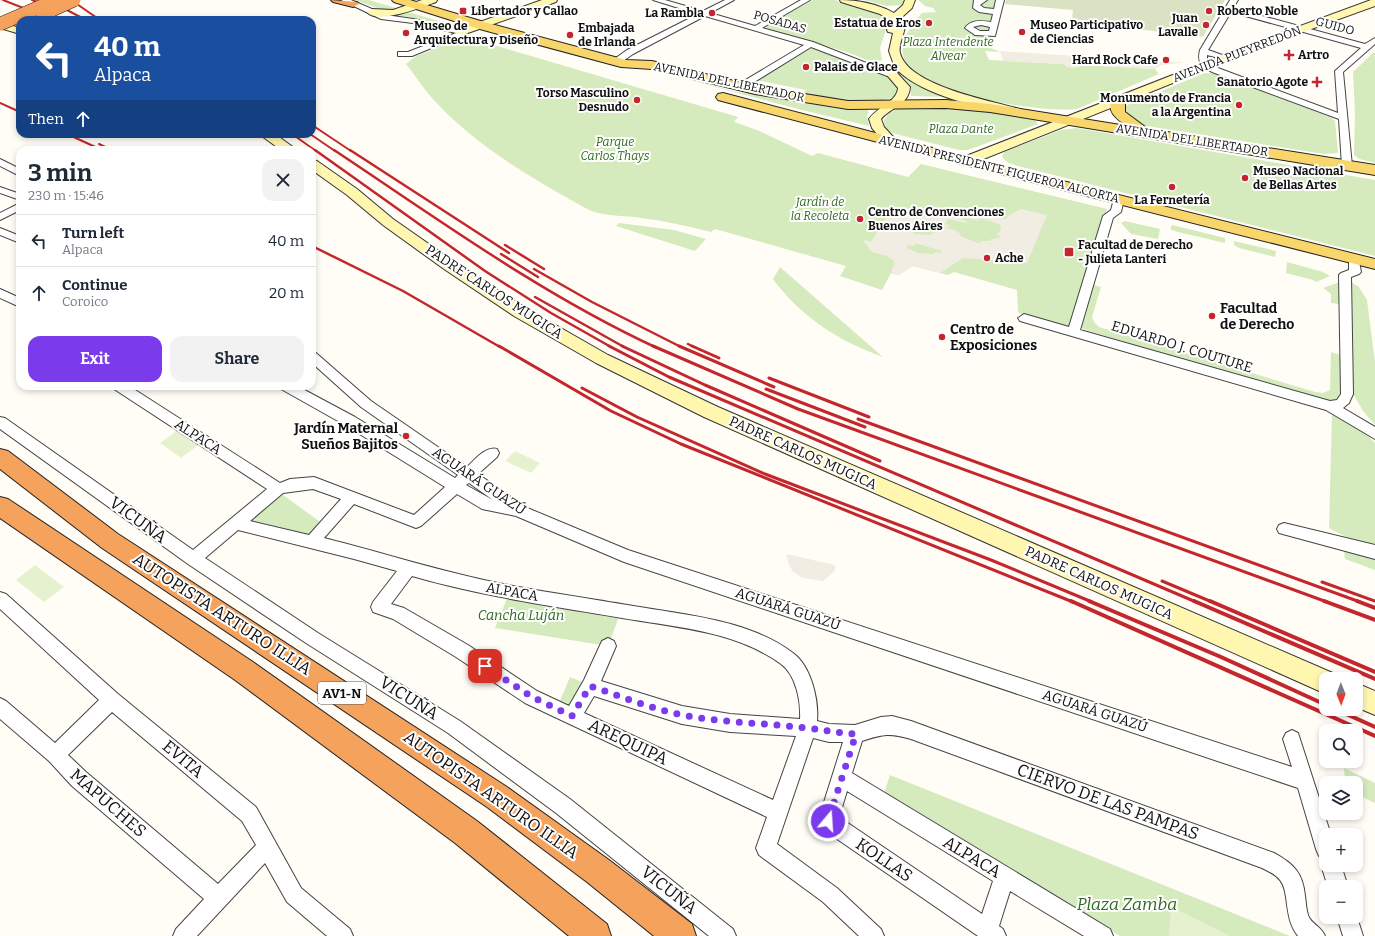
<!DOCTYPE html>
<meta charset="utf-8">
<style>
body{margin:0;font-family:Bitter,serif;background:#f2f2f3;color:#1f2937;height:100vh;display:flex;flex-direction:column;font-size:15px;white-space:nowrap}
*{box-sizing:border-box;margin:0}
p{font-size:13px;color:#747a83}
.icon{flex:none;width:22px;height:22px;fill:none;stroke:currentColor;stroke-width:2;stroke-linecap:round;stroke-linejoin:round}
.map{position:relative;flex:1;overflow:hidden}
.details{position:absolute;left:16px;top:146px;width:300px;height:244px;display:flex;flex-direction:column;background:#fff;border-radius:12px;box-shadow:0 2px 6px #0003}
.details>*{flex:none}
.banner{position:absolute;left:16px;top:16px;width:300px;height:122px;border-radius:12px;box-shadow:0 2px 6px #0003;background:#1a4fa0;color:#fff;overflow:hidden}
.needle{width:26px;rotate:179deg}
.controls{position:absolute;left:1319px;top:672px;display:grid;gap:8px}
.controls a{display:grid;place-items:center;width:44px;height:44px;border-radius:8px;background:#fff;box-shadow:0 2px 6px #0003;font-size:20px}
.pin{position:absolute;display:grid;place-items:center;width:34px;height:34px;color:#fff;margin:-17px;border-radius:8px;box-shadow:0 2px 6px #0006}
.me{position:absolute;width:44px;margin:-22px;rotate:18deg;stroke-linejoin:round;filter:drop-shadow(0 0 3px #0008)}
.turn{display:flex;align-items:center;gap:14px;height:84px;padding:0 12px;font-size:18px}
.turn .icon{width:52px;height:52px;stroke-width:2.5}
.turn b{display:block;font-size:28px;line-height:34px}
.then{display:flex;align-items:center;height:38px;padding:0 12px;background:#0003;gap:8px;font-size:15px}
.round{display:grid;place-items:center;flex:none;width:42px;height:42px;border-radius:12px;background:#f2f2f3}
.overview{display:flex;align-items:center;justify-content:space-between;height:68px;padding:0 12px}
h1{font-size:24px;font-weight:700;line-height:30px}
.action{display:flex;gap:8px;margin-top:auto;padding:8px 12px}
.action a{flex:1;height:46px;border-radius:12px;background:#7c3aed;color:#fff;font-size:16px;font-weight:700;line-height:46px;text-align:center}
.action a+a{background:#f2f2f3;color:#1f2937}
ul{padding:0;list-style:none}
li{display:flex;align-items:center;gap:12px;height:52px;padding:0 12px;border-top:1px solid #e0e1e3}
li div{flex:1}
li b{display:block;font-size:15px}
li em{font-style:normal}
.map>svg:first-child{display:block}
</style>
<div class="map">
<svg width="1375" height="936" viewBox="0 0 1375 936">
<rect width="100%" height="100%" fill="#fffdf5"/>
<path fill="#d5ebbd" d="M355,0H369L399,9L388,12Z
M813,0H835L882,15L888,23L880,48L882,60C873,64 864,59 855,55C826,44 792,39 764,27L765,25Z
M864,0H906L903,5L887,6Z
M918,0H1000L989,47L1000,52L985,51L989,60L1064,64L1067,67L1075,68L1083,65L1155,69L1159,74L1077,109C1042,113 921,95 905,61C897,44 911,25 922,13L936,12L933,8L925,6Z
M408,12L456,26L453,27L408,17L388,15Z
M458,39L477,40L738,117L734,122L757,130L812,156L818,153L908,177L921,164L1107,209L1072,329L1024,316L1018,312L1017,290L954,272L948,275L913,266L899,275L891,273L882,290L840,276L846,266L715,229L711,232C688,226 665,221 641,218C623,215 606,217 589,210C533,179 475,146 432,98C423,88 415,75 406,64L416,56Z
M812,47L887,76L897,86V93C884,110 826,97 807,93L804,92L806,90L756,80Z
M1374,52L1375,53V163L1359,159L1354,155L1355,114L1353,72Z
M892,65H894L953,97L911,96V86Z
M637,66L733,91L835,108L867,110L869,112L867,116L869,126L798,109Z
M1205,73L1219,74L1332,118L1335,121L1338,153L1324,154L1141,125L1125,116L1124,108L1125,106Z
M938,107L980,110L1035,120L1038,124L968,150H959L892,133L884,128V120L889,113L899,108Z
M1077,128L1375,180V256L1014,165L1007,162L1002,157L1004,152L1061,130Z
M1125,221L1160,229L1158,239L1131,234L1121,223Z
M619,223L674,230L706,239L695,251L616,226Z
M1172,225L1225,238V243L1178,232L1170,229Z
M1234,241L1276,251L1275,257L1239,248L1234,245Z
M1287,262L1323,272L1330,276L1316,282L1313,280L1286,273Z
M780,267L883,357C845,343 815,326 787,296C783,291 777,285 773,279Z
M1348,280L1359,287L1367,300L1375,362V425L1363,411L1351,390Z
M1337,283H1340V304L1331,303V294L1323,288Z
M1091,284L1101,287L1092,317L1094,322L1099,327L1315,392L1323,393L1330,390L1331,352L1343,356L1342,396L1335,401L1316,400L1086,330L1080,327Z
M1332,414L1357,425L1375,443V549L1348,538L1329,528Z
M279,492L323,524L310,539L246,522Z
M1344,551L1375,557V570L1345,559Z
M508,596L620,614L608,646L495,628Z
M570,677L587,684L573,711L559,703Z
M1344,768L1375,783V803L1356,794V783H1345Z
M890,775L1290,936H1120L883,797Z"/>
<path fill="#d9e3c4" d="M1006,0H1225L1203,37L1097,24V22L1072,19L1073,10L1005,4Z"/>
<path fill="#e6f2cf" d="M179,429L201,443L181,458L160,443Z
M515,451L540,463L531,473L505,461Z
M35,565L64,587L44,602L16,580Z
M1171,907L1230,936H1169Z"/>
<path fill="#f1ede2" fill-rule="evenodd" d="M1000,51L1164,62H1187L1162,65L1155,69L1083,65L1075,68L1067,67L1064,64L1003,61Z
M892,208L1006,219L1008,216L1021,209L1047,215L1027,263L963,258L940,273L913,266L899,275L891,272L895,262L887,256L872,252L862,239L871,242ZM964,217L979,221L980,218L993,222L1001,225L1000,228L1003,229L999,230L1001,233L998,232L997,235H1000L999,238L991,239L990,241H980L981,244L960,236L961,234L957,232V231L945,227L950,226L945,224L948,219L966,223L967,221L962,220ZM916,225L936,229L935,231L938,232L932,233L931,235L915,234H913L914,232L908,229ZM915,243L942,251L941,253L935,252L933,254L919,253L907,248V245L915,246Z
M786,554L835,565V571L823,581L803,578L793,572L789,565Z"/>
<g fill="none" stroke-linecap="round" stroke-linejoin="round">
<defs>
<path id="street" d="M341,0H351L386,15L413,19L464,30L465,34L412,56H398V52H408L456,33L413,23L381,19Z
M653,0H665L703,11L725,0H734L710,13L755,26L801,0H810L762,28L813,42L897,75L893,77H890L811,47L743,89H737V85L804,45L705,16L633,54L619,64H613V60L627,50L698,14Z
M974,0H987L980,5L984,8L994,9L996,0H1004L995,36L975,35L965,28C971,19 982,21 991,22L993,14L979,12L973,8ZM981,25L990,27L989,31H980L973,27Z
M1230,0H1238L1233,8L1365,44L1375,38V44L1343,72L1352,166L1350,168H1344L1342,166L1339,119L1212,72C1201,65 1197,63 1200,50ZM1231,12L1361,48L1335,71L1338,113L1218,68L1207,62V55L1227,60L1231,58L1208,50Z
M0,159L20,169V176L0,166Z
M0,187L20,194V200L0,193Z
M1119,196L1124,199L1121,212L1113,218L1080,330L1330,401L1337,400L1341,394L1339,275L1341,273L1349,270V258L1350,256H1358L1361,272L1359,274L1351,277L1353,394L1349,403L1343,408L1375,427V439L1326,410L1020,321L1018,318L1024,314L1069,327L1103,216L1111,210L1114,199Z
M20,203V210L0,220V213Z
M0,228L20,236V243L0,235Z
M0,289L20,298V307L0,298Z
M312,352L316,353L371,401L467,467C475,460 485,446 497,449L499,453L497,457L478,474L525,507L628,550L1292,767L1283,739L1286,733L1292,730L1298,733L1331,835H1326V865H1341L1348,887H1328L1321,865L1324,858L1319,856L1316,849L1298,788L624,562L516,516L482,509L457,494L421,526L416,528L354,504L324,538C384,553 442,572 503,584C551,593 599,600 646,608C695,616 752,622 793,653C811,666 819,700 817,721L829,724L855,725L881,717L892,716L911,721L1274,853C1294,864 1303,873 1305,896C1306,902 1306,909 1308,915C1311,924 1321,926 1325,936H1298C1283,917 1290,892 1280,880C1275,874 1268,871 1262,868L911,739C889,733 884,734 862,741L852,773L1110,929L1113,936H1084L1010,891L999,926L1003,929L1006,936H978L821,828L818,821L843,742H829L813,738L777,844L837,888L881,929L884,936H859L823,902L759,855L756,848L767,817L525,703L456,657L393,619L373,612L371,607L373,602L397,571L354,559L238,530L205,558L318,633L460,721L570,799L733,929L736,936H709L556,813L448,733L306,643L188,564L0,429V417L5,418L193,550L267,489L114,389L113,386H129L280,483L290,479L314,477L414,515L445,487L345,425L281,389L280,386H297L355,417L455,478L458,475L361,407L312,363ZM469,483L493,500L466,485ZM313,489L341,499L309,535L250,521L283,493ZM412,576C481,596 552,606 622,618C675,627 736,631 781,664C796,675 801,701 800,719L730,714L682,706L601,681L616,646L614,641L608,638L602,641L584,680L569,706L537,691L468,645L404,608L391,604ZM594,696L682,724L730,732L796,736L773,800L584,713ZM847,791L993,881L982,914L839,817Z
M1284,523L1375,545V559L1279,533L1277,529L1279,525Z
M0,592L6,594L118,694L256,807L301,888L350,929L353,936H327L287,902L265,863L197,936H173L176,929L204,899L72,786L49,761L0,719V698L6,701L55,743L99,700L0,609ZM112,712L242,821L256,845L218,884L86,772L68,755Z
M1356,914L1363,936H1343L1337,917H1356Z"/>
<path id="secondary" d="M422,0H437L436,2C422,7 378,25 367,12L372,9L393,10Z
M542,0H557L556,2L465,34H457L456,32L457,30Z
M840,0C858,0 878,4 894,13L903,5L905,0H915L912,8L901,18L905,22V26C904,35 898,45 900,53C908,86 992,101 1020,109L1022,112L1016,116C978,106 925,97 896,69L898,74L910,87C909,105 891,107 881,119L884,127L897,141L895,144H885L872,128L869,119C877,107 897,102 898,88L887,75L884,67L886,65H894L889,51L893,33L888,32L887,30L889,20L880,14L841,2Z
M1371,0H1375V6L1270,44L971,164H961L959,161L961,158L1262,40Z
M0,22L20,28V34L0,28Z
M259,134H275L297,150H281Z
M312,160L317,161L357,189L393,219L456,263L526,308L608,355L718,407L1335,674L1337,679H1326V694L1317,690L704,417L596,363L514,316L444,269L383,225L347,195L312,170Z
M1356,683L1375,691V715L1356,707Z"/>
<path id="primary" d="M392,0H410L484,22L626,60L652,61L755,86L848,101L946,100L990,104L1127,126C1117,119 1105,111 1113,98H1123L1125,101V112L1148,129L1375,165V175L990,112L946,108L848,109L755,94L652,69L621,67L476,28L394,2Z
M723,93L971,158L1375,259V269L961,164L718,100L716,97L718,94Z"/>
<path id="highway" d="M331,0L357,2L359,4L353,7L333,2Z
M0,449L8,451L118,534L507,787L609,860L692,924L696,936H654L587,882L487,807L102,548L0,469Z
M0,497L8,499L253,662L477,821L607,924L611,936H569L455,843L235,680L0,518Z"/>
</defs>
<use href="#street" stroke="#444" stroke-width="2"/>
<use href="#secondary" stroke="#333" stroke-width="2"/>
<use href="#primary" stroke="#222" stroke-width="2"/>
<use href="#highway" stroke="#222" stroke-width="2"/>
<use href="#street" fill="#fff" fill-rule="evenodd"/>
<use href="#secondary" fill="#fff6b0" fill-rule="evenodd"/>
<use href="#primary" fill="#f9d66b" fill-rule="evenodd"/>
<use href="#highway" fill="#f5a25d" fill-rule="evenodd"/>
<path stroke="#c4262e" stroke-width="2" d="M3,0L54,20
M32,0L55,8
M48,0L86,20
M71,0L100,20
M0,103L20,112
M312,125L351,151
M67,134L102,150
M292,134L316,151
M310,134L335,151
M99,144L112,150"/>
<path stroke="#c4262e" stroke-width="2.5" d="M315,150L485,271L551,313L611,347
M334,150C438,219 541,294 655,347
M350,150L509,253
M505,245L544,269
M312,246L403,291L500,347
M501,254L538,277
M534,269L592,302L681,347
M535,297L624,347
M688,344L694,347"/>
<path stroke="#c4262e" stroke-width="3" d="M499,346L611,411L681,444L1073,602
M609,346L669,377L1196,602
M622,346L705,385L880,461
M653,346L798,409L1327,602
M679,346L774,387
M692,346L719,358
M769,378L869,417
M582,388L637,417L765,474L991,560L1092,602
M766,389L865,427
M858,419L1360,602
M1162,581L1212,602
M1322,582L1375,601"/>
<path stroke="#c4262e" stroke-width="4" d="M1071,601L1375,736
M1089,601L1221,657L1326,705
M1194,601L1375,679
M1210,601L1375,672
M1324,601L1375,620
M1357,601L1375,608
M1335,709L1375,727"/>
<defs>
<path id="highway-bridge" d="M43,14L74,0
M0,24L56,0"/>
</defs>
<use href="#highway-bridge" stroke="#222" stroke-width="14" stroke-linecap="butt"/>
<use href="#highway-bridge" stroke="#f5a25d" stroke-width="13"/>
</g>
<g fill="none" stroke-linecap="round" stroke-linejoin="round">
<path stroke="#7c3aed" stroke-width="7" stroke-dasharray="0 12.6" d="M485,666L532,697L572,716L590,686C621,696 651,709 683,715C724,723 766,723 807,728C824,730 838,733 856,734L828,821"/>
</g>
<g fill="#c4262e" stroke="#fff" stroke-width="1.5">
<rect x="459" y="7" width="8" height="8" rx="2"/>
<circle cx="1209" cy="11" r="4"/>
<circle cx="712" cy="13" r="4"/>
<circle cx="929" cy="23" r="4"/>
<circle cx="1206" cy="25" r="4"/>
<circle cx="1022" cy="32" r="4"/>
<circle cx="406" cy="33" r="4"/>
<circle cx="570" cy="35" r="4"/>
<path d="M1287 49h4v4h4v4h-4v4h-4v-4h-4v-4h4z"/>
<circle cx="1166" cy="60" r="4"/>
<circle cx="806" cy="67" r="4"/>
<path d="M1315 76h4v4h4v4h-4v4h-4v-4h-4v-4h4z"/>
<circle cx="637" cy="100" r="4"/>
<circle cx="1239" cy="105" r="4"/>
<circle cx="1245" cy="178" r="4"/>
<circle cx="1172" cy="187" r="4"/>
<circle cx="860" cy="219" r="4"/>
<rect x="1064" y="247" width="10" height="10" rx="2"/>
<circle cx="987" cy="258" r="4"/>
<circle cx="1212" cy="316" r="4"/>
<circle cx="942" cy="337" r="4"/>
<circle cx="406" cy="436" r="4"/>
</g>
<g text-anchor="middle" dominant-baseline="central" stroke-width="4" stroke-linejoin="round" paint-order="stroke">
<g font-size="12" font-weight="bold" fill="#111" stroke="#fff" text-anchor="start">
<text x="471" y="11">Libertador y Callao</text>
<text x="1217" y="11">Roberto Noble</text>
<text x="704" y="13" text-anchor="end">La Rambla</text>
<text x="1198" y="18" text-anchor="end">Juan<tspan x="1198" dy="14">Lavalle</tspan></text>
<text x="921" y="23" text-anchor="end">Estatua de Eros</text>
<text x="1030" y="25">Museo Participativo<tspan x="1030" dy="14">de Ciencias</tspan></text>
<text x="414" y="26">Museo de<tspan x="414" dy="14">Arquitectura y Diseño</tspan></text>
<text x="578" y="28">Embajada<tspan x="578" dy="14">de Irlanda</tspan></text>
<text x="1298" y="55">Artro</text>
<text x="1158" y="60" text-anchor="end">Hard Rock Cafe</text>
<text x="814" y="67">Palais de Glace</text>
<text x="1308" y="82" text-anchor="end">Sanatorio Agote</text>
<text x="629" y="93" text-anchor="end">Torso Masculino<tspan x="629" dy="14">Desnudo</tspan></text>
<text x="1231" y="98" text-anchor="end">Monumento de Francia<tspan x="1231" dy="14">a la Argentina</tspan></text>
<text x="1253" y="171">Museo Nacional<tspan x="1253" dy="14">de Bellas Artes</tspan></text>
<text x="1172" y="200" text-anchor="middle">La Fernetería</text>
<text x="868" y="212">Centro de Convenciones<tspan x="868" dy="14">Buenos Aires</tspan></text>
<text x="1078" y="245">Facultad de Derecho<tspan x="1078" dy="14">- Julieta Lanteri</tspan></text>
<text x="995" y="258">Ache</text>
</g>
<g font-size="12" fill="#111" stroke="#fff">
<text transform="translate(780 22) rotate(16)">POSADAS</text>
<text transform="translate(1335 26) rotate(15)">GUIDO</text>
<text transform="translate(1237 54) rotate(-21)">AVENIDA PUEYRREDÓN</text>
<text transform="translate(729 82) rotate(12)">AVENIDA DEL LIBERTADOR</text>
<text transform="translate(1192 140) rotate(9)">AVENIDA DEL LIBERTADOR</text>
<text transform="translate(999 169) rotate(14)">AVENIDA PRESIDENTE FIGUEROA ALCORTA</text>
</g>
<g font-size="12" font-style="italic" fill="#2f6b1f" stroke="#fff">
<text x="948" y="42">Plaza Intendente<tspan x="948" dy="14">Alvear</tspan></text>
<text x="961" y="129">Plaza Dante</text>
<text x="615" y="142">Parque<tspan x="615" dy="14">Carlos Thays</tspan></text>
<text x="820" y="202">Jardín de<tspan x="820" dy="14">la Recoleta</tspan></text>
</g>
<rect fill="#fff" stroke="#585858" stroke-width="1" x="318" y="682" width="48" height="22" rx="3"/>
<g font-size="13" font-weight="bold" fill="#111">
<text x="342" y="693">AV1-N</text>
</g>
<g font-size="14" fill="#111" stroke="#fff">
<text transform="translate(494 292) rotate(33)">PADRE CARLOS MUGICA</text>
<text transform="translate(1182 347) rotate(17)">EDUARDO J. COUTURE</text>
<text transform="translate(198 437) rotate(33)">ALPACA</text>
<text transform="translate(803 453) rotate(24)">PADRE CARLOS MUGICA</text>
<text transform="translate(479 481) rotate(34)">AGUARÁ GUAZÚ</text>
<text transform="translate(1099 583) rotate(24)">PADRE CARLOS MUGICA</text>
<text transform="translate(512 592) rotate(10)">ALPACA</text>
<text transform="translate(788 609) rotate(18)">AGUARÁ GUAZÚ</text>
<text transform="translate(1095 711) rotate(18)">AGUARÁ GUAZÚ</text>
</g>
<g font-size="14" font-weight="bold" fill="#111" stroke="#fff" text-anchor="start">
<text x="1220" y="308">Facultad<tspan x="1220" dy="16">de Derecho</tspan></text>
<text x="950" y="329">Centro de<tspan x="950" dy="16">Exposiciones</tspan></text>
<text x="398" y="428" text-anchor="end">Jardín Maternal<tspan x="398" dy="16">Sueños Bajitos</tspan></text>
</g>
<g font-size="14" font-style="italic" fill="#2f6b1f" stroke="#fff">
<text x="521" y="615">Cancha Luján</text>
</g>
<g font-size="17" fill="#111" stroke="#fff">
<text transform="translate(138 520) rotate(36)">VICUÑA</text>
<text transform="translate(222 614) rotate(33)">AUTOPISTA ARTURO ILLIA</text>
<text transform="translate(409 698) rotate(32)">VICUÑA</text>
<text transform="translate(628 742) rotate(25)">AREQUIPA</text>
<text transform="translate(183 759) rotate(40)">EVITA</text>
<text transform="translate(491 795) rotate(35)">AUTOPISTA ARTURO ILLIA</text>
<text transform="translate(1108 802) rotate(20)">CIERVO DE LAS PAMPAS</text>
<text transform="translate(108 803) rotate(41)">MAPUCHES</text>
<text transform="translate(972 857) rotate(31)">ALPACA</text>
<text transform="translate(884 860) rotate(34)">KOLLAS</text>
<text transform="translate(669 890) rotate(38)">VICUÑA</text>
</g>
<g font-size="17" font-style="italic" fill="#2f6b1f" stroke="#fff">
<text x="1127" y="904">Plaza Zamba</text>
</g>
</g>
</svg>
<div class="controls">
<a><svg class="needle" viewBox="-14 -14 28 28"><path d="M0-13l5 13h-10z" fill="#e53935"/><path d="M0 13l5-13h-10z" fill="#747a83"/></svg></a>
<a><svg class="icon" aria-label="search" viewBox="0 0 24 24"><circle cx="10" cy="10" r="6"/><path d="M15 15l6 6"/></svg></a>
<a><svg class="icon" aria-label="layers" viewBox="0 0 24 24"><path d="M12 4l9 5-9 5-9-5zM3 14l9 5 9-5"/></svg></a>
<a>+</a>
<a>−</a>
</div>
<div class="pin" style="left:485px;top:666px;background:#d93025"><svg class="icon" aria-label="arrive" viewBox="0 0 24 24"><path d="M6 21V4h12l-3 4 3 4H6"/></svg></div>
<svg class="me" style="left:828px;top:821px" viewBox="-20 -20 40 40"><circle r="17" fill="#7c3aed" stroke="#fff" stroke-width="3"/><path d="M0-11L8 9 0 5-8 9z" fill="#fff"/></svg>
<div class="banner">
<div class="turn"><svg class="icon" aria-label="left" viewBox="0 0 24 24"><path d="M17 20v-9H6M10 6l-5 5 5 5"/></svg><div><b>40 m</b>Alpaca</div></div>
<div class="then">Then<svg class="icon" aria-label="ahead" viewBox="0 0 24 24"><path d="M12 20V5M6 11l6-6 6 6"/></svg></div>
</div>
<section class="details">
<div class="overview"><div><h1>3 min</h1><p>230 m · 15:46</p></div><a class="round"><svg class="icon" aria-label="close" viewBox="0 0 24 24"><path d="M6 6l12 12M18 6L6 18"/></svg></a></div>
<ul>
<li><svg class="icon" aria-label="left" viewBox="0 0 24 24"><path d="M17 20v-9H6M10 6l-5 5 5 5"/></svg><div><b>Turn left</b><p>Alpaca</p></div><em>40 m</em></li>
<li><svg class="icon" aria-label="ahead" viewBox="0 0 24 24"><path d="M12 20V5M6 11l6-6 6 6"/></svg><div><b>Continue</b><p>Coroico</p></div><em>20 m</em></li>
</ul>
<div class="action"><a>Exit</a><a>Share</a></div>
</section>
</div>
